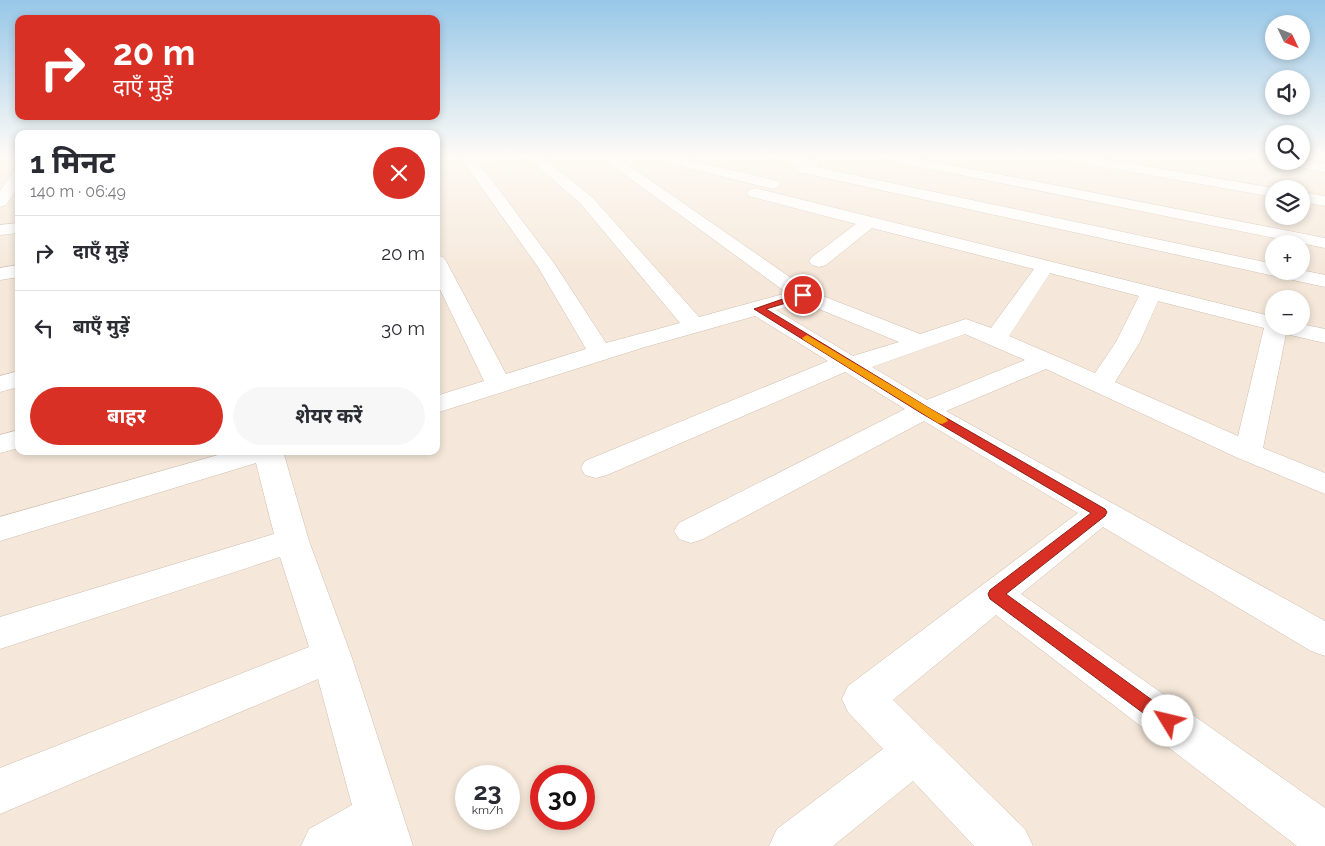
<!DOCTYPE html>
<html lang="hi">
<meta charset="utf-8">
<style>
body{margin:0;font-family:Raleway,"Noto Sans Devanagari",sans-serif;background:#f7f7f7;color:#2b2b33;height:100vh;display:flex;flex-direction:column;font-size:19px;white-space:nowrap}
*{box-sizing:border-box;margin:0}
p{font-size:16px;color:#7c7c81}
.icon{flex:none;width:28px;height:28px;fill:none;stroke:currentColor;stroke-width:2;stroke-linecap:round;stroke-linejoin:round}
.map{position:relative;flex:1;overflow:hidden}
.side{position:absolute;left:15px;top:130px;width:425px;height:325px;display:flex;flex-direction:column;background:#fff;border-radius:10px;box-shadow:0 2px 8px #0003}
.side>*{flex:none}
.hud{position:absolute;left:15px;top:15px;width:425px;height:105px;border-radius:10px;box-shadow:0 2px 8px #0003;background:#d93025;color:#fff;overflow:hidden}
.needle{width:32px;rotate:133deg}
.buttons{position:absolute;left:1265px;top:15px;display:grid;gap:10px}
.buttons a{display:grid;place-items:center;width:45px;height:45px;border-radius:50%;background:#fff;box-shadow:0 2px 8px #0003;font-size:25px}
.speed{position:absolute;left:455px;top:765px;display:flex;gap:10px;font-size:25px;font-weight:700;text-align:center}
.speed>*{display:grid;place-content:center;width:65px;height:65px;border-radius:50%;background:#fff;box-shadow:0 2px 8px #0003;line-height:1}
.speed small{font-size:12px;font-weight:400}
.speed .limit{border:8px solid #d22;background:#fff;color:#111}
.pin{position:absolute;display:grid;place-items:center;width:42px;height:42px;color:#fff;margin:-21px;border:2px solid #fff;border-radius:50%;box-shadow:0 1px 5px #0007}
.me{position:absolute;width:55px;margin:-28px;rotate:306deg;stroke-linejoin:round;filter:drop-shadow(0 0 4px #0008)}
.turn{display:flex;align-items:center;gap:18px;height:105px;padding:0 15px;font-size:22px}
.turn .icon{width:65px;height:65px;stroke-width:2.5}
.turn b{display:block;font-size:35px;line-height:42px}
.round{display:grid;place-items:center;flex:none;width:52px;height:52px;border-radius:26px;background:#f7f7f7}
.summary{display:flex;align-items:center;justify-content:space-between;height:85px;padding:0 15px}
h1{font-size:30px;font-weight:700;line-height:38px}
.button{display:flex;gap:10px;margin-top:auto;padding:10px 15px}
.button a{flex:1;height:58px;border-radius:30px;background:#d93025;color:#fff;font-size:20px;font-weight:700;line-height:58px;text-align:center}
.button a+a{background:#f7f7f7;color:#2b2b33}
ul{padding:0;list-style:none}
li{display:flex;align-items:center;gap:15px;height:75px;padding:0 15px;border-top:1px solid #e1e1e2}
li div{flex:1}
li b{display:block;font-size:19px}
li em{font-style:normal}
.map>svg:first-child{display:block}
</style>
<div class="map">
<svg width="1325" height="846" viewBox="0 0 1325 846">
<rect width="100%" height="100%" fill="#fdf6ec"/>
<path fill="#f5e8da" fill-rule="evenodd" d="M0,155H19V451H436V155H1274V161H1301V155H1325V846H0ZM1274,189H1301V216H1274ZM1274,244H1301V271H1274ZM1274,299H1301V326H1274ZM466,776H509V819H466ZM541,776H584V819H541Z"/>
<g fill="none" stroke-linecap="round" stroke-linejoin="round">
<defs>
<path id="minor" d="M482,155H540L593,198L699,317L787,293L598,155H614L810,291L920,334L966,319L991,328L1034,269L872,228L826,265L819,267L812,265L809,261L812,257L856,224L749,196L747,193L749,190L755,188L1274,317V326H1301V324L1325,329V343L1286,334L1263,448L1325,473V494L1238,458L1046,369L946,411L1325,621V656L1311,651L1103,527L1021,594L1325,808V846H1297L996,615L893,700L1025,829L1033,846H974L913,781L833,846H769L777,829L883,749L848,712L842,699L848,686L1078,513L924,421L703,539L691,543L679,539L674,531L679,523L905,409L845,372L607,475L596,478L585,475L581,468L585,461L828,361L755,316L645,347L436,413V396L484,381L436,281V255L443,257L446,261L506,374L586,349L538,267L462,160L464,157ZM529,159L581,204L680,323L606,343L554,263L479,163ZM1050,273L1139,296L1116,342L1095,373L1009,336ZM1158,301L1264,328L1238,436L1115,382L1140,342ZM802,302L899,342L853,356L776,310ZM965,334L1025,360L927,400L872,367Z
M644,155H668L778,181L781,184L778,187L773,189L646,158Z
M765,155H790L818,161L820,164L816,167L1274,264V271H1301V270L1325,275V287L803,173L798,172L796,169L800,165L767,158Z
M874,155H901L1325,238V248L881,159Z
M1052,155H1082L1280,189H1274V197L1059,159Z
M1245,155H1274V161H1279L1274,163L1247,158Z
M1301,159L1325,164V172L1284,164L1282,161H1301Z
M19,170V186L6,205L0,207V191L14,171Z
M1301,192L1325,196V206L1301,202Z
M19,223V233L0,235V225Z
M19,265V277L0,280V268Z
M19,371V387L0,392V376Z
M19,430V448L0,453V435Z
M232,451H283L309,541L351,655L413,846H301L309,829L352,805L318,679L0,814V768L309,647L280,557L0,649V617L274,534L256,463L0,541V517Z"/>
</defs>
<use href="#minor" stroke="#d1beb0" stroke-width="1"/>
<use href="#minor" fill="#fff" fill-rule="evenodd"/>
</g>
<linearGradient id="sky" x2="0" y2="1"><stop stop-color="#97c7e8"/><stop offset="0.57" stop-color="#fefbf6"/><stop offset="1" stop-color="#fefbf6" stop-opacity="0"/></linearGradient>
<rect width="1325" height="273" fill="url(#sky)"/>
<path fill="#d93025" stroke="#8d1f18" d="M803,292L807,295L806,297L766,309L929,408L1105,509L1107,512L1105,516L1006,594L1174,716L1177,721L1174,727L1168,730L1162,727L990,599L988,594L990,590L1091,513L921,413L754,309Z"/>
<path fill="#f59e0b" d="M807,335L946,418L948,421L942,424L938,423L804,340L802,338Z"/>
</svg>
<div class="buttons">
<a><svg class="needle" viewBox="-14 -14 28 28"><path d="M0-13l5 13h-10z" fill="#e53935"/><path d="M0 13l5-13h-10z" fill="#7c7c81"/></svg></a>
<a><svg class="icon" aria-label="sound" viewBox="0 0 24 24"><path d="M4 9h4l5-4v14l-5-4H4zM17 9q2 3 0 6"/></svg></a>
<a><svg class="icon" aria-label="search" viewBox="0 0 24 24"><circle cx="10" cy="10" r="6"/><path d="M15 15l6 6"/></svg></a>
<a><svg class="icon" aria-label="layers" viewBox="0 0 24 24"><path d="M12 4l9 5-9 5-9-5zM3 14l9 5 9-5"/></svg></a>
<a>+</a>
<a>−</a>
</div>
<div class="speed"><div>23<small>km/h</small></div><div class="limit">30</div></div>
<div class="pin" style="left:803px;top:295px;background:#d93025"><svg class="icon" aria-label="arrive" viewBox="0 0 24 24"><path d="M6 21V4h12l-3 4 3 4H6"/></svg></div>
<svg class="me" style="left:1168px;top:721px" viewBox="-20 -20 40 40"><circle r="19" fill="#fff"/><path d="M0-13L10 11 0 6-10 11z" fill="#d93025"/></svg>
<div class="hud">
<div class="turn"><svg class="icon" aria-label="right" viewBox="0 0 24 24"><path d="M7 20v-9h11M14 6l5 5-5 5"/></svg><div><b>20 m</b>दाएँ मुड़ें</div></div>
</div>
<section class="side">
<div class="summary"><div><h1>1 मिनट</h1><p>140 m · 06:49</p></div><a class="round" style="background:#d93025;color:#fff"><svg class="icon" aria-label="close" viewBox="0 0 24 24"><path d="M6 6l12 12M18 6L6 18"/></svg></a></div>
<ul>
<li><svg class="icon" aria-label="right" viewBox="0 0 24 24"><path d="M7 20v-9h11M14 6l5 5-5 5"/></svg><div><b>दाएँ मुड़ें</b></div><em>20 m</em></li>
<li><svg class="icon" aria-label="left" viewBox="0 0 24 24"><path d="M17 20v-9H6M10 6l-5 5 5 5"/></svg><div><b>बाएँ मुड़ें</b></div><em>30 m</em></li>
</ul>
<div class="button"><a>बाहर</a><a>शेयर करें</a></div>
</section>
</div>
